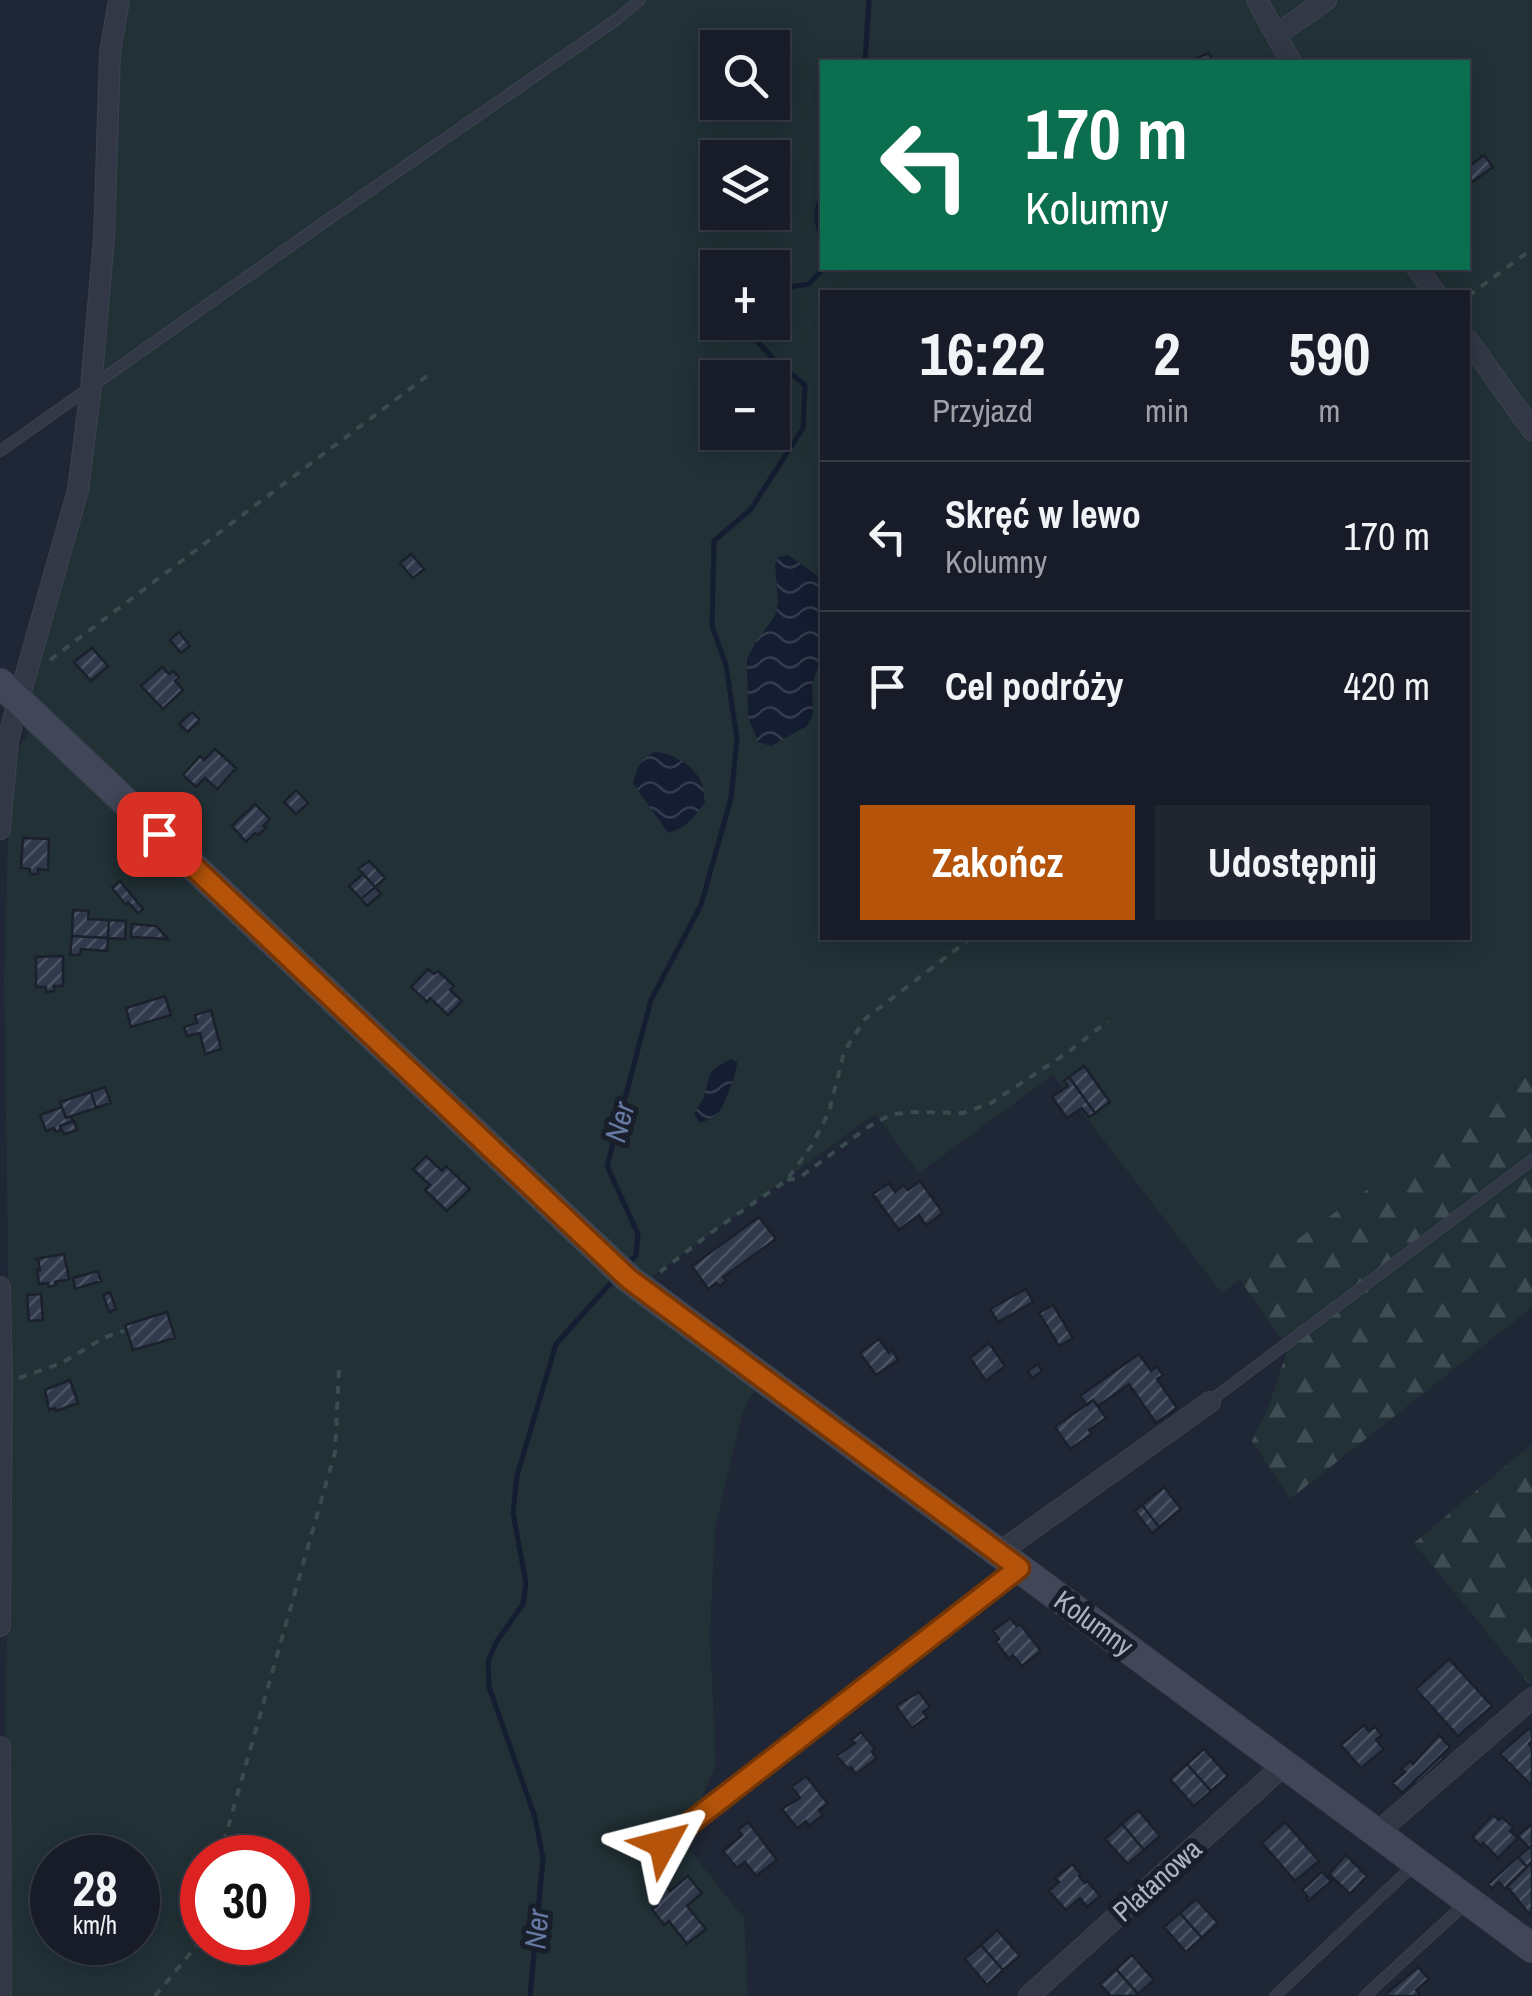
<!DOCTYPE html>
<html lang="pl">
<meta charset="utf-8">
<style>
body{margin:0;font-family:"Archivo Narrow",sans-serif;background:#202530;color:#f1f3f6;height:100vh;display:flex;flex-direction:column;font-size:38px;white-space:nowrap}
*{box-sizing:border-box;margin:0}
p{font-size:32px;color:#9ea1a8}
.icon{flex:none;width:55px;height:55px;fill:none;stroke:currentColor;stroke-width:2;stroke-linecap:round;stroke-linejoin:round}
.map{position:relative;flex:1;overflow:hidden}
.panel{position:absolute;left:820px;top:290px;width:650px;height:650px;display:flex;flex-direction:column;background:#171c28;border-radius:0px;box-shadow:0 5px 25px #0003,0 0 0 2px #363a45}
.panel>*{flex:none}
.guide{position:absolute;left:820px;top:60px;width:650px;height:210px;border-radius:0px;box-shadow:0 5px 25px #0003,0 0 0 2px #363a45;background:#0b6e4f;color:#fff;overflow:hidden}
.buttons{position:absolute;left:700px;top:30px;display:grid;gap:20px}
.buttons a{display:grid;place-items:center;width:90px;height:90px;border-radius:0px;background:#171c28;box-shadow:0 5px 25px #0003,0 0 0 2px #363a45;font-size:50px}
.speed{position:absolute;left:30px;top:1835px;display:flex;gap:20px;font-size:50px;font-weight:700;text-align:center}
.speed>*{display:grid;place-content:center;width:130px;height:130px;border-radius:50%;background:#171c28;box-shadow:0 5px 25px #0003,0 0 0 2px #363a45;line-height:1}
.speed small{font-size:25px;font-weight:400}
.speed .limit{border:15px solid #d22;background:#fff;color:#111}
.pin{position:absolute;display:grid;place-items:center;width:85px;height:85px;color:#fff;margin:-42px;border-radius:20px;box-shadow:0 5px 15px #0006}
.me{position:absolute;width:110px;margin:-55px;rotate:52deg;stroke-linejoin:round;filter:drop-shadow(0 0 8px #0008)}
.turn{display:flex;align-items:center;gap:35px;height:210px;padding:0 40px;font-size:45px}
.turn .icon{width:130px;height:130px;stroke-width:2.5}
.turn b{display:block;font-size:70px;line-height:85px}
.eta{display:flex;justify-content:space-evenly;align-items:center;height:170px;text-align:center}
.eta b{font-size:60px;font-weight:800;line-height:70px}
.primary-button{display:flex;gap:20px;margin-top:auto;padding:20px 40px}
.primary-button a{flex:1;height:115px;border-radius:0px;background:#b45309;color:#fff;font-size:40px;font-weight:800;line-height:115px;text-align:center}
.primary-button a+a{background:#202530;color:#f1f3f6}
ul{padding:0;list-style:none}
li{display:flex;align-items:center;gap:30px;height:150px;padding:0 40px;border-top:2px solid #363a45}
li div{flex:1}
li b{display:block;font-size:38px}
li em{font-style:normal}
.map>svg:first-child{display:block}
</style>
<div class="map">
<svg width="1532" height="1996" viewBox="0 0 1532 1996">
<defs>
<pattern id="forest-firs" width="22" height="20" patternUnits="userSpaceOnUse" patternTransform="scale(2.5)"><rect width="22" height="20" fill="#213136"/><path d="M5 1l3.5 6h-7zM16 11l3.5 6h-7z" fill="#3f4c51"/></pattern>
<pattern id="water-waves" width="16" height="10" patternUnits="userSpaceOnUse" patternTransform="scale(2.5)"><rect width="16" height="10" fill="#141d31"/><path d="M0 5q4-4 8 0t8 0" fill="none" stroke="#343b4d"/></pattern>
<pattern id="building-hatch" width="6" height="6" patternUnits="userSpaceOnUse" patternTransform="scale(2.5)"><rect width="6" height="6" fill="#313a4c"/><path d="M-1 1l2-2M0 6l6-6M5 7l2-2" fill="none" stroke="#4c5464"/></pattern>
</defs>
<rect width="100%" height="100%" fill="#1f2635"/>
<path fill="url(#forest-firs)" d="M1532,1058V1307L1290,1499L1252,1441L1269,1406L1288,1348L1240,1280Z
M1532,1444V1681L1529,1684L1414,1543Z"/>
<path fill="#213136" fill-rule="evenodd" d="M122,0H1532V1072L1222,1293L1053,1075L919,1173L875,1114L651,1277L782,1373L751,1395L741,1419L715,1528L710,1635L716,1764L683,1842L744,1918L748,1996H5V1747L10,1399L4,981L9,798L19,746L28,735L26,680L74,521ZM718,48H772V102H718ZM822,62H1468V268H822ZM718,158H772V212H718ZM718,268H772V322H718ZM822,292H1468V938H822ZM718,378H772V432H718ZM52,1858H138V1942H52ZM202,1858H288V1942H202Z"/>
<path fill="url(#water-waves)" d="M788,555L822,579V656L812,684L813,714L807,726L771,746L758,742L748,717L747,659L755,643L775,616L778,602L775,564L778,557Z
M654,752C672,752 696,767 702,784C703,787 704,799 705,802C695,817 686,828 668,833L633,783C636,770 641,758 654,752Z
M731,1059L737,1062C737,1074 727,1097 721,1109C717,1116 708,1120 700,1123L694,1114C697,1109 700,1104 703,1099C712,1074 703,1073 731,1059Z"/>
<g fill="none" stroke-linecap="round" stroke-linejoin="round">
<path stroke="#141d31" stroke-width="5" d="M865,62L869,0
M822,196C814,211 817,224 822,239
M772,292L775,289L809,284L824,268
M627,1265L636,1255L638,1234L607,1166L651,1000L701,905L731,798L737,739L726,665L712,626L714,541L751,509L803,428L805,385L776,362L757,341L756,322
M530,1996L543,1859L535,1817L489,1687L488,1661L497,1641L523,1604L526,1583L513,1513L517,1476L556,1344L616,1277"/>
</g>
<path fill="url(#building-hatch)" stroke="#1a202c" stroke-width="2.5" d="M1209,53L1213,62H1194L1193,60Z
M1484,155L1493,167L1468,185V167Z
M411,554L424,569L413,578L400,563Z
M179,632L190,646L181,653L170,640Z
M92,648L108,666L91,681L74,662Z
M162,667L169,674L173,671L179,677L175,681L183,690L163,709L141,686Z
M192,712L200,720L188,732L179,724Z
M215,749L236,768L217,789L205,778L196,787L183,775L200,756L204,760Z
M296,790L308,803L296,814L284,802Z
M255,804L270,819L263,826L266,828L258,835L255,833L246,842L232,826Z
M23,838L49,839L48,870L38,869V874H30V869L21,868Z
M369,861L385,878L375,887L359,869Z
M363,874L375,887L361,899L349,886Z
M120,881L143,909L138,913L128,902L126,905L112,888Z
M375,887L381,894L367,906L361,899Z
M73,910L89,911L88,919L109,920L108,938L72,936Z
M109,920L126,921L125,939L108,938Z
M132,924L156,926L168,939L131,937Z
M72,936L108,938L107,951L81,949L80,955H70Z
M63,956V986H54V991L46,992V987H36V957Z
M428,969L434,974L438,971L454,986L450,990L462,1001L448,1015L430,998L427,1002L411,987Z
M165,996L171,1015L131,1027L126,1008Z
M211,1010L221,1049L205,1054L200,1033L187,1036L184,1027L197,1023L195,1015Z
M1084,1066L1110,1102L1095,1113L1069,1077Z
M1069,1077L1095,1113L1089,1117L1082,1108L1067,1118L1052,1097L1068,1086L1064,1081Z
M105,1087L111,1103L96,1108L91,1092Z
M91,1092L96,1108L66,1118L60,1102Z
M62,1107L66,1118L71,1116L73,1121L60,1126L61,1130L56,1132L54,1128L46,1131L40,1115Z
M74,1121L77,1130L64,1134L60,1126Z
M426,1156L442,1171L446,1166L470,1189L447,1211L425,1190L430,1185L413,1169Z
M920,1181L943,1213L926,1225L919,1215L899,1230L873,1194L889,1183L895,1192L904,1185L908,1190Z
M759,1217L776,1239L723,1277L726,1281L720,1286L716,1283L708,1289L692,1266Z
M64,1254L69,1279L55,1282L56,1285L49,1287L48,1283L39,1284L37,1270H40L38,1259H34Z
M98,1271L101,1281L75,1289L73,1278Z
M1026,1289L1033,1302L998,1322L990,1309Z
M110,1292L116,1309L109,1312L103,1295Z
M41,1294L43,1320L29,1321L27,1295Z
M1053,1305L1073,1338L1059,1346L1039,1313Z
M167,1312L175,1338L133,1350L125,1325Z
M879,1339L889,1353L892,1350L898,1360L876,1375L860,1353Z
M989,1343L1005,1366L986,1381L970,1358Z
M1139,1354L1151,1371L1157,1366L1163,1375L1157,1379L1177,1408L1156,1423L1129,1384L1098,1406L1093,1400L1087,1405L1080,1396Z
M1038,1364L1042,1371L1032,1378L1028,1371Z
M70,1380L78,1403L56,1411L55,1408L49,1410L45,1390Z
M1093,1400L1106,1418L1089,1430L1092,1434L1070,1449L1055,1427Z
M1164,1487L1181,1509L1159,1527L1142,1505Z
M1142,1505L1159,1527L1152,1533L1135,1511Z
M1010,1618L1017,1626L1020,1624L1041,1651L1022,1666L1013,1655L1009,1659L996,1642L999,1639L993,1631Z
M1449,1659L1492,1706L1458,1736L1416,1689Z
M919,1692L930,1707L923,1712L927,1717L912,1728L896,1706Z
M1364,1725L1369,1731L1375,1727L1382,1735L1376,1740L1384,1749L1361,1768L1341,1745Z
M1529,1728L1532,1731V1741L1529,1744L1532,1748V1786L1500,1754Z
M861,1732L875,1749L872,1752L877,1758L856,1774L851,1767L848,1769L837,1756L855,1743L852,1740Z
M1439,1735L1450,1747L1402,1793L1392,1783L1405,1772L1401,1769L1410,1761L1413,1764Z
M1204,1749L1228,1776L1211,1791L1187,1764Z
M1442,1755L1445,1758L1416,1785L1413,1782Z
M1187,1764L1211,1791L1194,1806L1170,1779Z
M806,1776L828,1804L819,1810L823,1815L809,1826L806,1821L797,1828L782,1809L800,1798L792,1787Z
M1138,1810L1160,1836L1144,1850L1122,1824Z
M1493,1815L1499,1820L1502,1817L1513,1827L1510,1831L1518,1838L1498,1858L1483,1843L1481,1846L1472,1837Z
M748,1822L777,1860L756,1876L745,1862L737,1868L723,1851L742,1835L738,1830Z
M1285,1822L1319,1861L1295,1881L1262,1843Z
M1532,1823V1845L1529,1848L1518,1836Z
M1122,1824L1144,1850L1128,1864L1105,1839Z
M1532,1845V1862L1527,1867L1518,1857Z
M1346,1855L1367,1876L1350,1894L1329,1874Z
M1518,1857L1527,1867L1505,1889L1499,1882L1492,1889L1488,1884Z
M1072,1864L1081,1874L1079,1876L1085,1883L1087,1881L1100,1896L1087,1907L1080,1898L1066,1910L1049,1891L1059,1882L1055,1878Z
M1530,1864L1532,1867V1911L1529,1914L1507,1886Z
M1322,1872L1331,1881L1308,1901L1306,1899L1308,1897L1302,1890Z
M688,1876L702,1893L687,1906L706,1929L687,1944L669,1921L664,1925L652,1909L657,1906L650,1897L665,1885L670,1891Z
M1196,1899L1218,1923L1202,1938L1180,1913Z
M1180,1913L1202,1938L1186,1952L1164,1927Z
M997,1930L1020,1956L1003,1970L981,1945Z
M981,1945L1003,1970L987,1985L965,1959Z
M1132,1955L1154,1980L1138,1994L1116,1969Z
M1418,1967L1429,1979L1416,1990L1421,1996H1388L1386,1994Z
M1116,1969L1138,1994L1136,1996H1111L1100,1984Z"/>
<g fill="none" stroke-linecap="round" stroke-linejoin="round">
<defs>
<path id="lane" d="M0,451L326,221L616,20L640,0
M1210,1401L1532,1160
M1275,1996L1416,1863
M1365,1996L1467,1902"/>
<path id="street" d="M1257,0L1291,62
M1276,35L1326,0
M1417,268L1435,292
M1468,340L1532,430
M0,829L8,741L13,720L78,490L91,387L104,239L110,53L119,0
M0,1287L2,1380L0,1626
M1001,1555L1007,1547L1210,1402
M0,1747L1,1996
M1378,1832L1532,1698
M663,1844L1019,1568
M1029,1996L1285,1764"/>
<path id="secondary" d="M0,683L629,1279L1532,1948"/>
</defs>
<use href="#lane" stroke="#3c424f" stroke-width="12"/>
<use href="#street" stroke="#3c424f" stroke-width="22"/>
<use href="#secondary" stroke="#3c424f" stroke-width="30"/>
<path stroke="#3a4b4f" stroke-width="4" stroke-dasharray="8 8" stroke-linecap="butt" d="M1468,296L1532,249
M50,660L431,373
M787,1180L799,1178L868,1127L890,1115L910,1112L963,1113L991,1103L1067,1053L1108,1021
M660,1272L716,1229L787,1180L812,1145L829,1112L844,1052L865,1019L971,938
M19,1378L62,1363L103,1338L124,1331
M221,1858L223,1845L335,1452L339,1368
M155,1996L202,1939"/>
<use href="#lane" stroke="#333846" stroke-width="10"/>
<use href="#street" stroke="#333846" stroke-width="20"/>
<use href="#secondary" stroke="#414758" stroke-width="28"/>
</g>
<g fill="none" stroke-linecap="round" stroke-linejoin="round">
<defs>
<path id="route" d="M159,834L629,1279L1019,1568L663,1844"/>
</defs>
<use href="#route" stroke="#753606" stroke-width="25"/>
<use href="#route" stroke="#b45309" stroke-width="18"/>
</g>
<g text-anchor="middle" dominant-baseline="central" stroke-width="10" stroke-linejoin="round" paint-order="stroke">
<g font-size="28" fill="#acb3c3" stroke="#181e2a">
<text transform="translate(1094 1623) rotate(36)">Kolumny</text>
<text transform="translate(1157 1880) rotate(-42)">Platanowa</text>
</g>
<g font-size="30" font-style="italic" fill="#6579a2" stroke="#181e2a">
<text transform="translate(619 1122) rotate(-75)">Ner</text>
<text transform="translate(536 1929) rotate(-85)">Ner</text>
</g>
</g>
</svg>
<div class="buttons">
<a><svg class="icon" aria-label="search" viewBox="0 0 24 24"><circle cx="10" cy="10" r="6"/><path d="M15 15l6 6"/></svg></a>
<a><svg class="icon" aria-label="layers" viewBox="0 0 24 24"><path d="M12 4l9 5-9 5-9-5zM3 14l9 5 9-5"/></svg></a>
<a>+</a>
<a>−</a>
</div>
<div class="speed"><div>28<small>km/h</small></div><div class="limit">30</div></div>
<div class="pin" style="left:159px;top:834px;background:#d93025"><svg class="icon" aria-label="arrive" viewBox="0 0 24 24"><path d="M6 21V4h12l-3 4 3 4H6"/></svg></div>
<svg class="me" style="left:663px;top:1844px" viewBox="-20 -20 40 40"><path d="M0-17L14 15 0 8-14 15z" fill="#b45309" stroke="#fff" stroke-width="4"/></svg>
<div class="guide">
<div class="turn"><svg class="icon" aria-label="left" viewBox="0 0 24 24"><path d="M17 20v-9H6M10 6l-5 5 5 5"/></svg><div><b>170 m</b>Kolumny</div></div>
</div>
<section class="panel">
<div class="eta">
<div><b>16:22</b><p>Przyjazd</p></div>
<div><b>2</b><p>min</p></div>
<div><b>590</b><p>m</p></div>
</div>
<ul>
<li><svg class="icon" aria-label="left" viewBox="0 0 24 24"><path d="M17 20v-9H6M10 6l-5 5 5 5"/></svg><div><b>Skręć w lewo</b><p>Kolumny</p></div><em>170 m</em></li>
<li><svg class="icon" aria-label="arrive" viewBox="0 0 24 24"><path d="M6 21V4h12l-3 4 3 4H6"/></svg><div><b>Cel podróży</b></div><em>420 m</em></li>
</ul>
<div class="primary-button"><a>Zakończ</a><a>Udostępnij</a></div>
</section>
</div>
